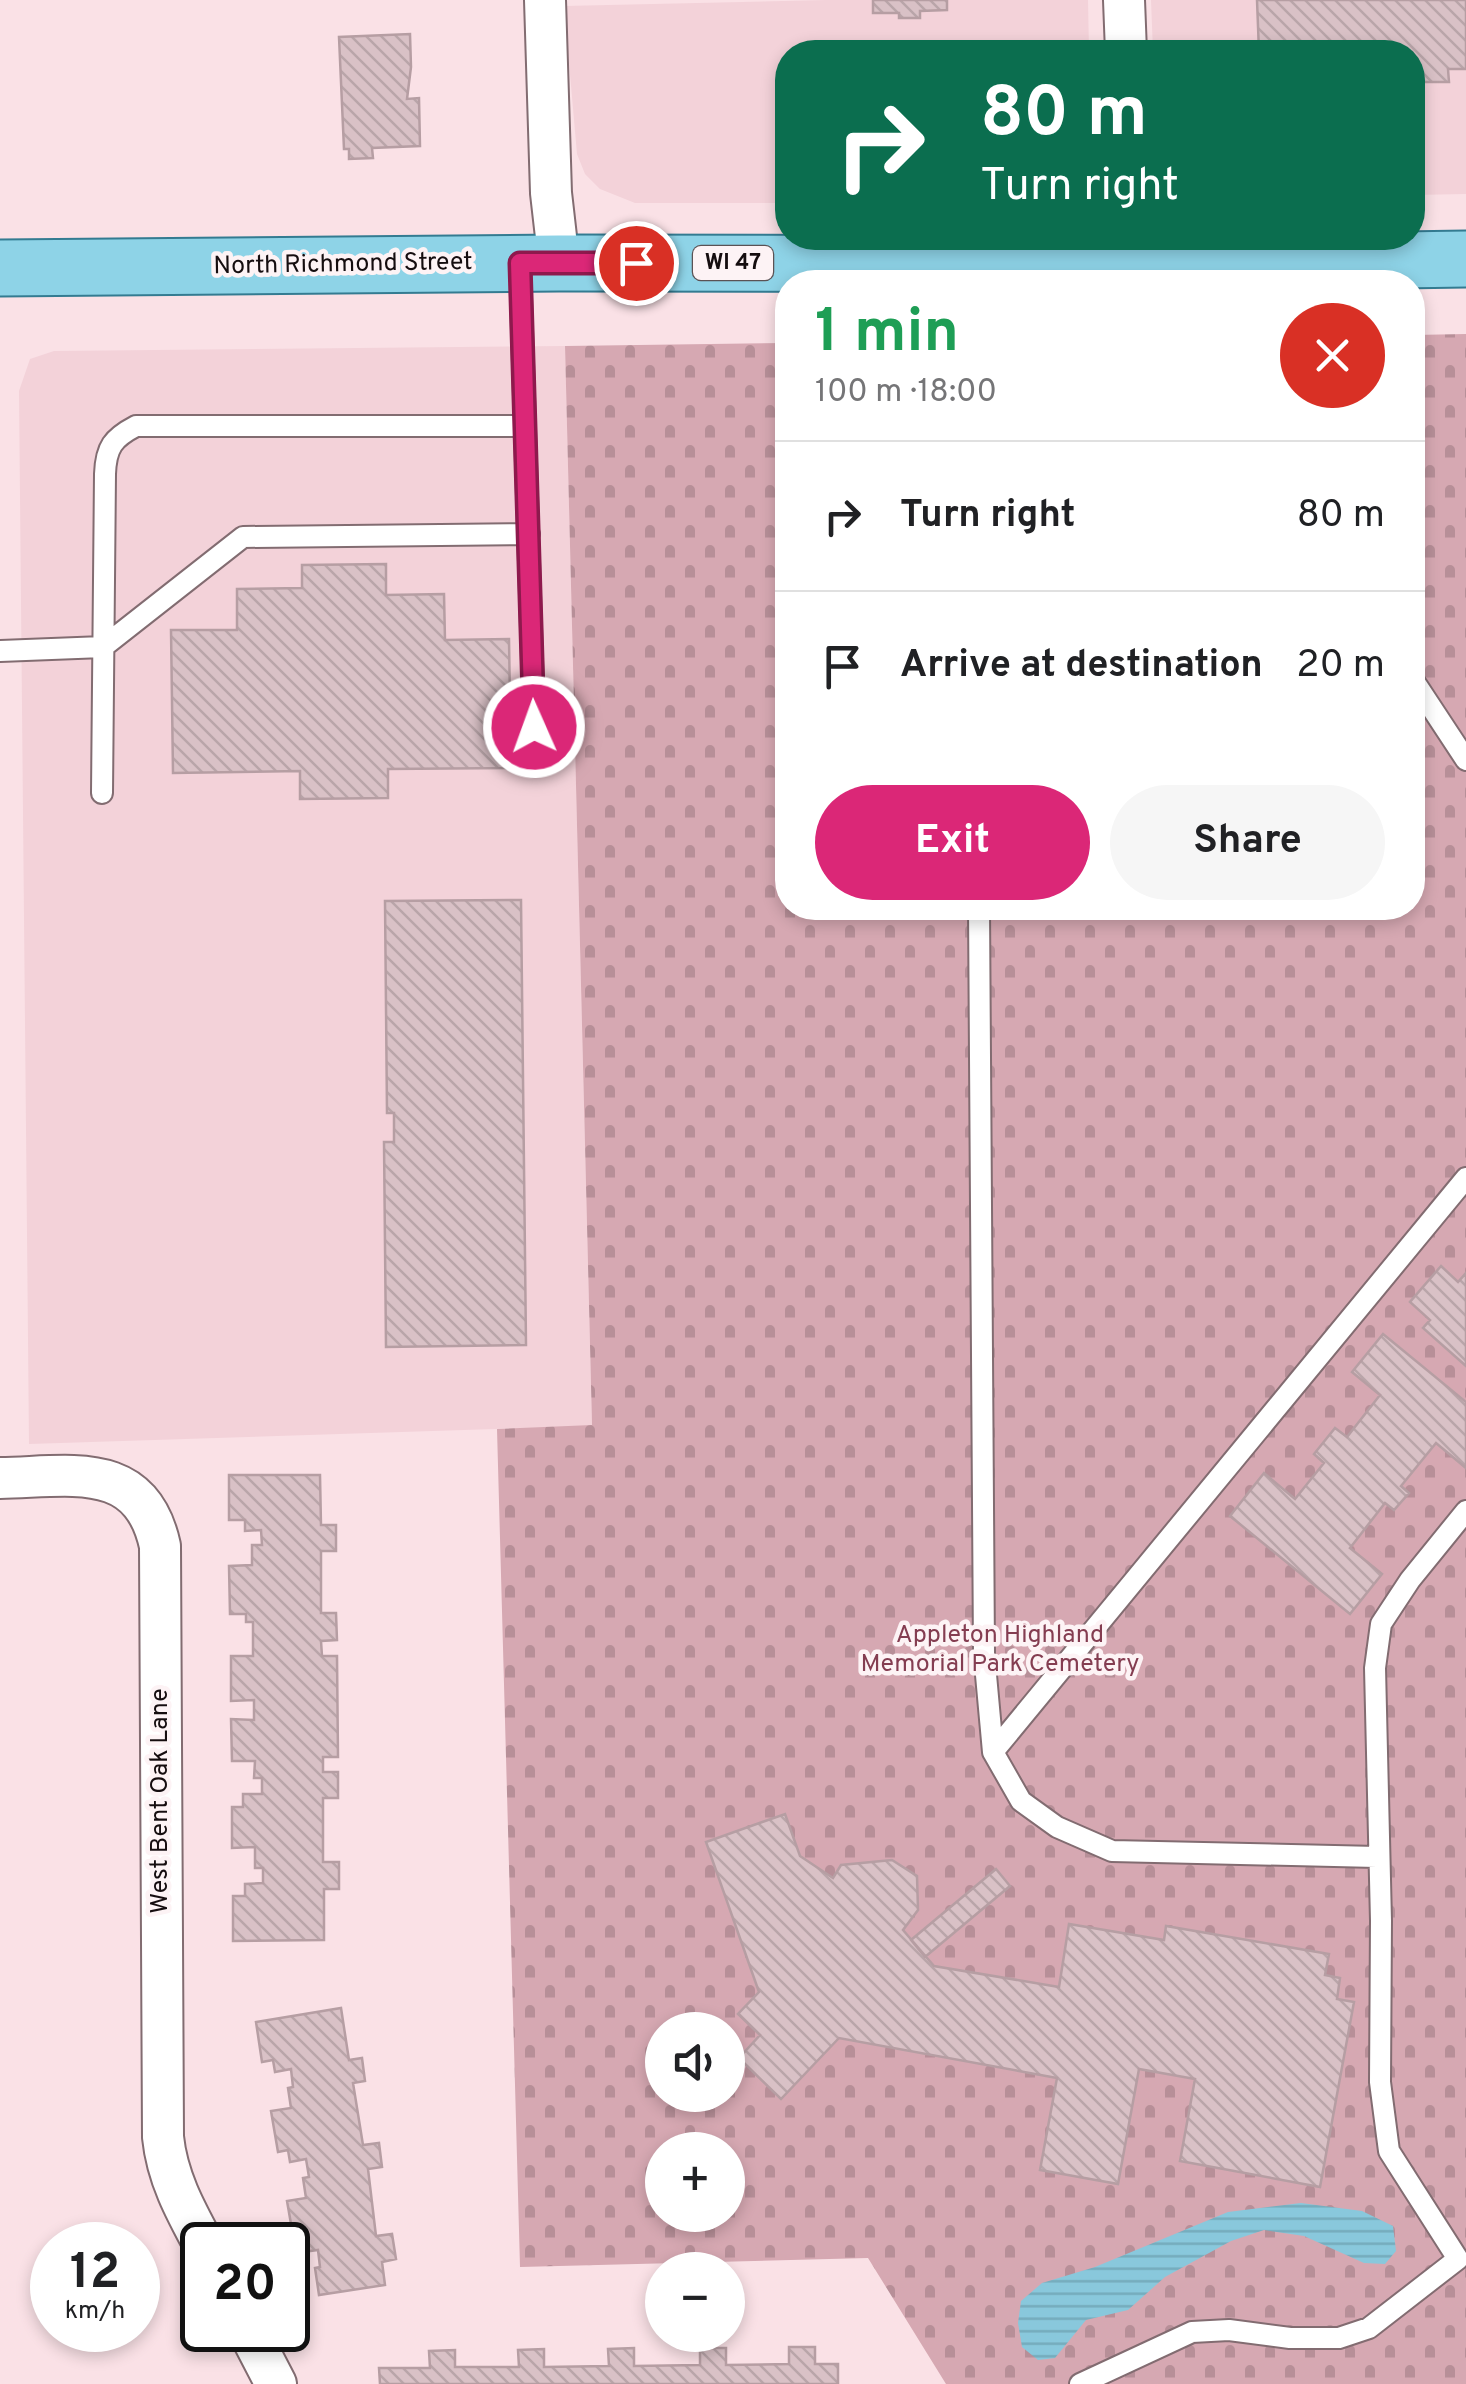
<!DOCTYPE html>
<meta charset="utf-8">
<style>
body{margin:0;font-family:Overpass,sans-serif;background:#f6f6f6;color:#202124;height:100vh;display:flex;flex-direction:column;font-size:38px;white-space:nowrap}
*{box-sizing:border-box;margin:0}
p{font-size:32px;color:#757577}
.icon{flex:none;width:55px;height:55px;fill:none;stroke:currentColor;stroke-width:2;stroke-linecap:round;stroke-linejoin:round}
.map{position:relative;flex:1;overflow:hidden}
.details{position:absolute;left:775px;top:270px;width:650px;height:650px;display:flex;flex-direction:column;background:#fff;border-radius:40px;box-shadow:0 5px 15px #0003}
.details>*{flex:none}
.top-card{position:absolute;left:775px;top:40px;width:650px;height:210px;border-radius:40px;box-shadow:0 5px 15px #0003;background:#0b6e4f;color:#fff;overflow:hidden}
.tools{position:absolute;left:645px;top:2012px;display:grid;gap:20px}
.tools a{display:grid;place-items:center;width:100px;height:100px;border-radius:50%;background:#fff;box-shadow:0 5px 15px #0003;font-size:50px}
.speed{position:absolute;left:30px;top:2222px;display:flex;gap:20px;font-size:50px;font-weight:700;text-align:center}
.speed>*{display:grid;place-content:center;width:130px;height:130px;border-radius:50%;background:#fff;box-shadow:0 5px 15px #0003;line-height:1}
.speed small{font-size:25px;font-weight:400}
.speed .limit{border:5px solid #111;border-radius:15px;background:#fff;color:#111}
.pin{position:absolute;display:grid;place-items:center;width:85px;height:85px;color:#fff;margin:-42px;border:5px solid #fff;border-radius:50%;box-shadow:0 2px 10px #0007}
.me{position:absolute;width:110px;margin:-55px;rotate:358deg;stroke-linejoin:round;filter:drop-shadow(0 0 8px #0008)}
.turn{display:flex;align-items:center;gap:35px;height:210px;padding:0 40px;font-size:45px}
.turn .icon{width:130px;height:130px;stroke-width:2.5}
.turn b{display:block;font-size:70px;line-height:85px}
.round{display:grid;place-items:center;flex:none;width:105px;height:105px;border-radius:52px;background:#f6f6f6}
.head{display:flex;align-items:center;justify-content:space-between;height:170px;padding:0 40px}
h1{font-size:60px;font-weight:700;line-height:75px;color:#1e9e55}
.button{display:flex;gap:20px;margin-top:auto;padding:20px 40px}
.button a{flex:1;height:115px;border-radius:60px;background:#db2777;color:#fff;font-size:40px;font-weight:700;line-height:115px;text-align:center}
.button a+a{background:#f6f6f6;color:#202124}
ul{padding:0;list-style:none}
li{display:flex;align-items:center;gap:30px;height:150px;padding:0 40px;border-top:2px solid #e0e0e0}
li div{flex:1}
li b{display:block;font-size:38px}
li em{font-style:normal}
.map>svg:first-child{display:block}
</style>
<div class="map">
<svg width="1466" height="2384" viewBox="0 0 1466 2384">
<defs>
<pattern id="cemetery-stones" width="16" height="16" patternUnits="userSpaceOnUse" patternTransform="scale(2.5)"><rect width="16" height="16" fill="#d6a8b2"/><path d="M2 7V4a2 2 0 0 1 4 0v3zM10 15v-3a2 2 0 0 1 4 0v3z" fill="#b78f98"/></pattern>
<pattern id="water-rules" width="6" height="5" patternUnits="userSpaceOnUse" patternTransform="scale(2.5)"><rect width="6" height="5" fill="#89c8dc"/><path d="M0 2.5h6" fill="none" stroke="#75abbc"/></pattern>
<pattern id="building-back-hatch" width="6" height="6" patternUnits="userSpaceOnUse" patternTransform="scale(2.5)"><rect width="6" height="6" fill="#d9c1c6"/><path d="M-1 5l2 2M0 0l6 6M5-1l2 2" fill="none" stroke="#b9a5a9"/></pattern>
</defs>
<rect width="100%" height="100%" fill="#fae1e6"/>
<path fill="#f3d2d9" d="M826,0H1088L1089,52H788L787,203H635L600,189L585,174L577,154L564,6Z
M1151,0H1466V194L1413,195L1412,52H1153Z
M565,346L592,1426L29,1444L19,391L30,359L54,351Z"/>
<path fill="url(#cemetery-stones)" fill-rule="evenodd" d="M1466,334V2384H946L868,2258L520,2267L497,1429L592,1425L565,346L787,343L788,908H1412L1413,335ZM662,2030H728V2095H662ZM662,2150H728V2215H662Z"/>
<path fill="url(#water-rules)" d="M1301,2203L1362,2211L1393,2226L1396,2251L1385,2264L1364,2263L1304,2236L1264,2230L1231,2241L1165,2277L1128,2310L1086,2320L1055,2358L1038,2360L1022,2347L1018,2323L1021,2301L1042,2283L1095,2267L1228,2212Z"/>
<path fill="url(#building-back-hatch)" stroke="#b69ea3" stroke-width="2.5" d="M873,0H947V10L920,11V18H899V13H873Z
M1257,0H1466V69H1448L1449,82H1421V70L1412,71V52H1259Z
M410,34L411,67L407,99L419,98L420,146L372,148L373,158L349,159V149H344L339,37Z
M386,564V595L444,594L445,640L509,639L511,768L388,769V798L300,799V771L173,773L171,630H237V589L302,588V565Z
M521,900L526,1345L386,1347L384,1142H394V1113H387L385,901Z
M1441,1266L1458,1282L1466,1273V1366L1423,1328L1430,1320L1410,1302Z
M1383,1334L1466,1402V1468L1436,1443L1401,1486L1409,1493L1394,1510L1385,1503L1350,1548L1382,1574L1350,1614L1230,1516L1264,1473L1295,1499L1324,1463L1314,1454L1335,1428L1347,1437L1380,1395L1352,1372Z
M229,1475H320L321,1525H336V1551H321V1613H336L337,1640L321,1641L322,1656H337L338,1757H323V1772H338V1798H323V1862H339V1889H324V1940L233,1941V1896H245V1884L263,1883V1868H255V1847L232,1848V1807H243V1794H262V1778H254L255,1761H232L231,1719L254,1720V1700L231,1701V1656H253V1622H246V1614H230L229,1566L252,1565V1545H262L261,1530L245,1531V1520H229Z
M785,1814L800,1856L833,1878L841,1865L892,1860L917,1876L918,1910L903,1930L934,1966L1059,1987L1069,1924L1164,1940L1166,1926L1329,1954L1325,1975L1340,1978L1337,1999L1354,2002L1320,2187L1180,2161L1195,2079L1139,2069L1118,2184L1040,2170L1057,2078L839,2038L781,2099L739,2058L760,2035L738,2014L759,1992L706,1842Z
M996,1869L1010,1886L925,1957L911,1940Z
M341,2008L349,2060L362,2058L365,2081L353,2083L363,2145L379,2143L382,2167L368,2169L376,2236L392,2234L396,2259L382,2262L385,2285L319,2295L315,2268L320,2267L318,2250L302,2252L300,2240L294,2241L287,2201L306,2198L303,2178L309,2177L306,2159L290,2162L288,2150L278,2152L271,2111L291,2108L288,2088L293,2087L291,2069L275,2072L273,2060L262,2062L256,2022Z
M789,2347H815V2364H838V2384H380L379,2368H430L429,2351L455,2350V2367H519L518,2350L544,2349V2367L609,2366L608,2349L634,2348V2366L700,2365V2348H726V2365L789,2364Z"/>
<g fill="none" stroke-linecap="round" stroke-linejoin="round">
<defs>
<path id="service" d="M520,264L534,727
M0,651L103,647L243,537L529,534
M1412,678L1466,760
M102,793L105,474C106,447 113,438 136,426H525
M979,908L984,1653L993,1752L1021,1801L1057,1827L1112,1851L1377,1857
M993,1752L1466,1178
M1080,2384L1192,2332L1229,2330L1290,2338H1339L1369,2328L1458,2259L1389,2151L1380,2082L1381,1921L1375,1668L1381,1624L1410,1580L1466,1511"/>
<path id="minor" d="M545,0L551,193L559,263
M1124,0L1126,52
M0,1478C71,1477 141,1459 160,1546L163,2137C167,2177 185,2210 204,2245
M248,2330L276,2384"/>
<path id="primary" d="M0,268L559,263L1137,264L1466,259"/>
</defs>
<use href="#service" stroke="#826c71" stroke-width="24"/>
<use href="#minor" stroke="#826c71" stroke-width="44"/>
<use href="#primary" stroke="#337b91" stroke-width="59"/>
<use href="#service" stroke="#fff" stroke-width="20"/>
<use href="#minor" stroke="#fff" stroke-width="40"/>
<use href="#primary" stroke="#8ed3e7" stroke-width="55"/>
</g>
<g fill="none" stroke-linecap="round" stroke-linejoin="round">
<defs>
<path id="route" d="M534,727L520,263H636"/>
</defs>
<use href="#route" stroke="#8e194d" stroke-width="25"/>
<use href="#route" stroke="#db2777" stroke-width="18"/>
</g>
<g text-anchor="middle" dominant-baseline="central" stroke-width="9" stroke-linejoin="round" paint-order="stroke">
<rect fill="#fdf3f5" stroke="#5b5254" stroke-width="2.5" x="693" y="246" width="80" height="34" rx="8"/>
<g font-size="22" font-weight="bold" fill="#150d0f">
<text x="733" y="263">WI 47</text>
</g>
<g font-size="25" fill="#150d0f" stroke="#fdf3f5">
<text transform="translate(343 265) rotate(-1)">North Richmond Street</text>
<text transform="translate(161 1801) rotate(-90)">West Bent Oak Lane</text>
</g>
<g font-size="25" fill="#843d51" stroke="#fdf3f5">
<text x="1000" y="1636">Appleton Highland<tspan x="1000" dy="29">Memorial Park Cemetery</tspan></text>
</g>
</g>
</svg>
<div class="tools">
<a><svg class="icon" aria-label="sound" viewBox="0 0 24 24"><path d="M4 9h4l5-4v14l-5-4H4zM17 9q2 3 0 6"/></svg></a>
<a>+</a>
<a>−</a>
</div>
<div class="speed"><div>12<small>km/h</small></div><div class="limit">20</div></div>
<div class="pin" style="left:636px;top:263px;background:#d93025"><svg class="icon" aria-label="arrive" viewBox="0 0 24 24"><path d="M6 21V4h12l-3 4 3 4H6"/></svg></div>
<svg class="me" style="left:534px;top:727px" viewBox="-20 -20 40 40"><circle r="17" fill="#db2777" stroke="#fff" stroke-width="3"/><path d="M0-11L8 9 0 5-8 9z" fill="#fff"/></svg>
<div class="top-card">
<div class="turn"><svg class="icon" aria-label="right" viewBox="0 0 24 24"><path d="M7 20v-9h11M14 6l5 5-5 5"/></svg><div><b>80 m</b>Turn right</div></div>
</div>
<section class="details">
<div class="head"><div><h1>1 min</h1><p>100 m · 18:00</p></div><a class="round" style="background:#d93025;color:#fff"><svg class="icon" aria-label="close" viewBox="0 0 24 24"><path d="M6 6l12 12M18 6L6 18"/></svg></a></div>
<ul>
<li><svg class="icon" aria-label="right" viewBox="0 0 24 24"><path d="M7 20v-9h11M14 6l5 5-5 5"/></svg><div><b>Turn right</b></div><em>80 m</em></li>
<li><svg class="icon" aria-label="arrive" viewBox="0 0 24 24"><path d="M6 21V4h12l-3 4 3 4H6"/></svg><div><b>Arrive at destination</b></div><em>20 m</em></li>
</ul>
<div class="button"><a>Exit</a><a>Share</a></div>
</section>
</div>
